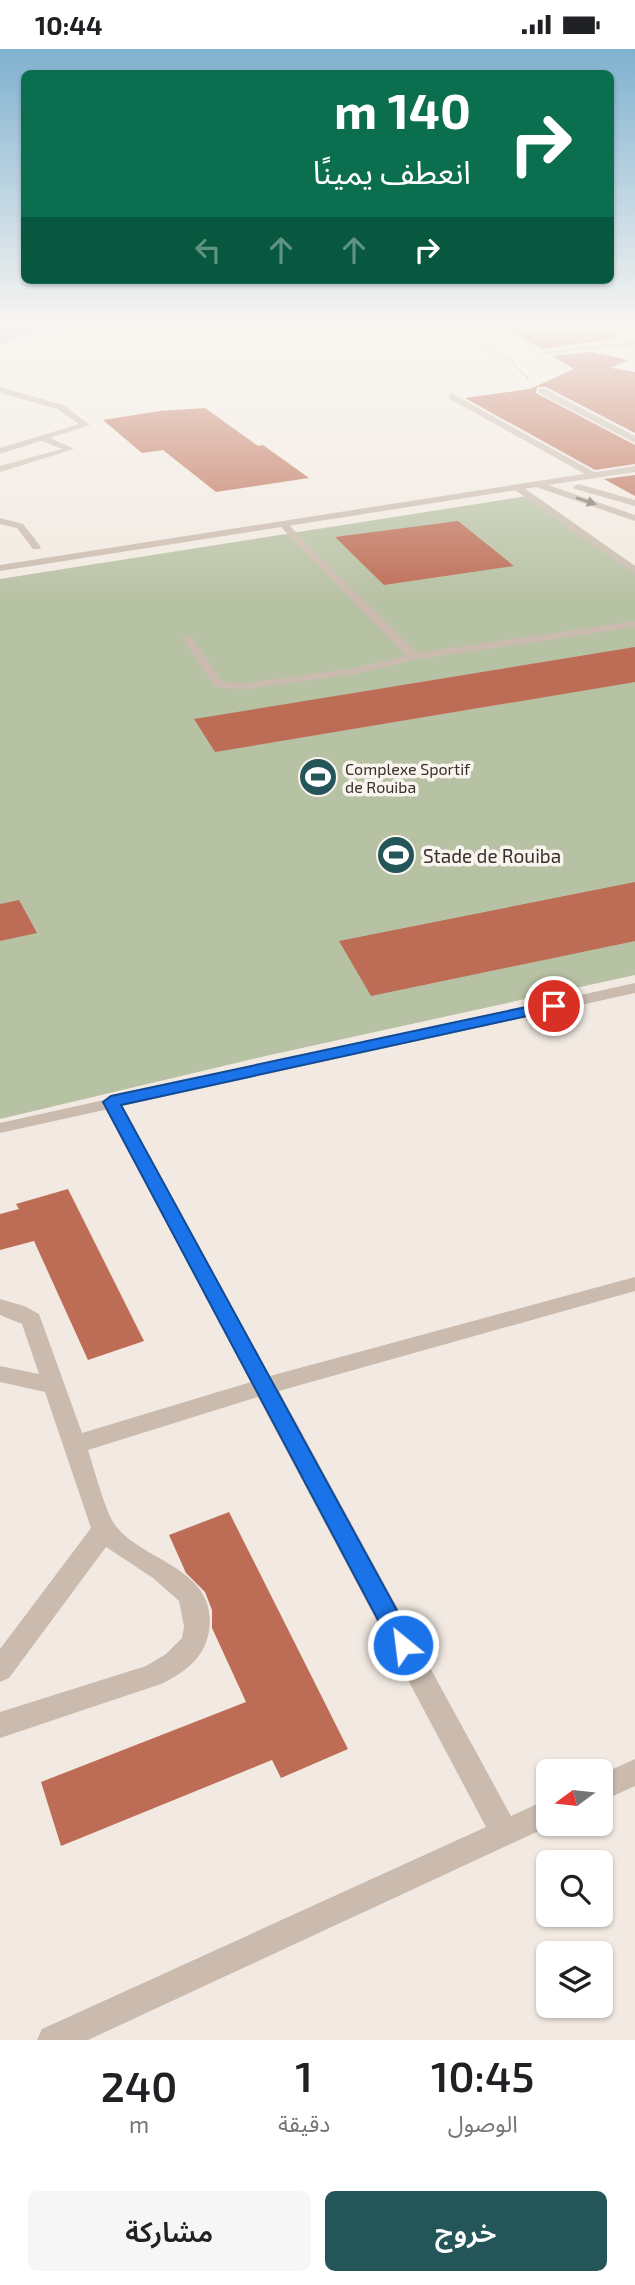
<!DOCTYPE html>
<html lang="ar">
<meta charset="utf-8">
<style>
body{margin:0;font-family:"Exo 2","Noto Sans Arabic",sans-serif;background:#f6f6f6;color:#202124;direction:rtl;height:100vh;display:flex;flex-direction:column;font-size:26px;white-space:nowrap}
*{box-sizing:border-box;margin:0}
p{font-size:23px;color:#757577}
.icon{flex:none;width:38px;height:38px;fill:none;stroke:currentColor;stroke-width:2;stroke-linecap:round;stroke-linejoin:round}
.map{position:relative;height:1991px;overflow:hidden;direction:ltr}
.details{display:flex;flex-direction:column;background:#fff;flex:1}
.details>*{flex:none}
.top-card{position:absolute;left:21px;top:21px;width:593px;height:214px;border-radius:10px;box-shadow:0 2px 5px #0004;direction:rtl;background:#0b6e4f;color:#fff;overflow:hidden}
.needle{width:46px;rotate:255deg}
.tools{position:absolute;left:536px;top:1710px;display:grid;gap:14px}
.tools a{display:grid;place-items:center;width:77px;height:77px;border-radius:10px;background:#fff;box-shadow:0 2px 5px #0004;font-size:35px}
.pin{position:absolute;display:grid;place-items:center;width:60px;height:60px;color:#fff;margin:-30px;border:4px solid #fff;border-radius:50%;box-shadow:0 2px 7px #0007}
.me{position:absolute;width:77px;margin:-38px;rotate:331deg;stroke-linejoin:round;filter:drop-shadow(0 0 5px #0008)}
.turn{display:flex;align-items:center;gap:24px;height:147px;padding:0 28px;font-size:32px}
.turn .icon{width:91px;height:91px;stroke-width:2.5}
.turn b{display:block;font-size:49px;line-height:60px}
.lanes{display:flex;align-items:center;height:66px;padding:0 28px;background:#0003;justify-content:center;gap:35px;direction:ltr}
.lanes .off{opacity:.35}
.eta{display:flex;justify-content:space-evenly;align-items:center;height:119px;text-align:center}
.eta b{font-size:42px;font-weight:600;line-height:49px}
.button{display:flex;gap:14px;margin-top:auto;padding:14px 28px}
.button a{flex:1;height:80px;border-radius:10px;background:#245558;color:#fff;font-size:28px;font-weight:600;line-height:80px;text-align:center}
.button a+a{background:#f6f6f6;color:#202124}
.status{display:flex;justify-content:space-between;align-items:center;height:49px;padding:0 35px;background:#fff;direction:ltr}
.status svg{height:19px;fill:currentColor}
.map>svg:first-child{display:block}
</style>
<div class="status"><b>10:44</b><svg viewBox="0 0 49 12"><path d="M0 12V9h3v3zM5 12V6h3v6zM10 12V3h3v9zM15 12V0h3v12zM26 1h20v11H26zM47 4h2v5h-2z"/></svg></div>
<div class="map">
<svg width="635" height="1991" viewBox="0 0 635 1991">
<rect width="100%" height="100%" fill="#f2eae2"/>
<path fill="#b7c1a3" d="M534,446L635,517V926L270,1006L0,1070V530Z"/>
<g fill="none" stroke-linecap="round" stroke-linejoin="round">
<path fill="#83acad" fill-rule="evenodd" d="M9,275H58L54,280L27,285L0,295V279Z"/>
</g>
<path fill="#bd6d55" d="M498,275H614L615,290L541,300Z
M593,303L628,311L611,319L635,323V384L546,338H537L536,344L635,396V415L595,421L465,349L530,340L574,320L552,307Z
M205,359L258,397L263,396L309,429L216,443L163,401L142,404L103,371L160,362Z
M635,426V447L604,430Z
M458,472L514,517L384,536L335,488Z
M635,598V633L215,703L194,670Z
M635,833V892L371,947L339,892Z
M19,851L37,884L0,892V855Z
M68,1140L144,1292L88,1311L34,1192L0,1201V1165L19,1160L16,1155Z
M229,1463L348,1700L281,1729L272,1711L61,1797L41,1733L246,1653L212,1579V1561L205,1543L186,1524L169,1486Z"/>
<g fill="none" stroke-linecap="round" stroke-linejoin="round">
<path stroke="#b6a599" stroke-width="2" stroke-dasharray="2 2" stroke-linecap="butt" d="M442,275L509,311L529,330
M0,289L17,281L52,275"/>
<path fill="#cabbae" fill-rule="evenodd" d="M40,387H46L74,400L0,423V417L62,400L40,391Z
M515,437H521L635,518V526L515,441Z
M0,469L23,475L41,498L39,500H33L17,479L0,475Z
M280,473H286L417,604L635,572V578L414,611L355,625L240,641L214,637L182,589L183,587H191L222,632L240,635L355,619L406,607L280,477Z
M635,934V944L0,1084V1074Z"/>
<path fill="#cabbae" fill-rule="evenodd" d="M635,292V296L545,305L541,303Z
M0,338L63,356L90,376L0,405V399L79,375L57,360L0,344Z
M539,340H545L635,387V394L539,344Z
M451,344L598,425L600,427L592,429L448,349Z
M111,1047L120,1053L270,1327L635,1228V1242L279,1342L511,1767L548,1750V1774H556L88,1991H37L42,1980L486,1778L258,1348L88,1401C94,1419 105,1462 115,1476C141,1512 219,1519 209,1582C205,1609 184,1624 161,1635L0,1689V1663L146,1617L166,1605L182,1589L184,1577L179,1552L153,1529L106,1498L9,1629L0,1633V1600L91,1479L45,1343L0,1333V1317L39,1325L22,1275L0,1266V1250L24,1257L39,1265L82,1384L251,1333L102,1053Z
M635,1710V1737L600,1753V1726Z"/>
<path fill="#cabbae" fill-rule="evenodd" d="M635,417V423L548,436L635,466V472L536,438L0,522V516Z
M578,435L635,451V457L575,440L573,438Z"/>
</g>
<defs><path id="oneway-solid" d="M-6-.8H1V-3.2L6.5 0L1 3.2V.8H-6Z" transform="scale(1.75)"/></defs>
<use fill="#7a6f66" href="#oneway-solid" transform="translate(586 452) rotate(18)"/>
<linearGradient id="sky" x2="0" y2="1"><stop stop-color="#7fb1d0"/><stop offset="0.5" stop-color="#f9f6f2"/><stop offset="1" stop-color="#f9f6f2" stop-opacity="0"/></linearGradient>
<rect width="635" height="553" fill="url(#sky)"/>
<path fill="#1a73e8" stroke="#114b97" stroke-width="2" d="M554,952L559,953L561,957L559,960L121,1056L412,1589L415,1596L412,1603L403,1606L395,1603L103,1053L111,1047Z"/>
<defs>
<symbol id="stadium-disc" viewBox="-11 -11 22 22"><circle r="9.5" fill="#245558" stroke="#faf4ef"/><path d="M0-5a6.5 5 0 1 0 0 10a6.5 5 0 1 0 0-10ZM-3.5-1.8h7v3.6h-7Z" fill="#fff"/></symbol>
</defs>
<g fill-rule="evenodd">
<use href="#stadium-disc" x="296" y="706" width="44" height="44"/>
<use href="#stadium-disc" x="374" y="784" width="44" height="44"/>
</g>
<g text-anchor="middle" dominant-baseline="central" stroke-width="7" stroke-linejoin="round" paint-order="stroke">
<g font-size="16" fill="#39302c" stroke="#faf4ef" text-anchor="start">
<text x="345" y="719">Complexe Sportif<tspan x="345" dy="18">de Rouiba</tspan></text>
</g>
<g font-size="19" fill="#39302c" stroke="#faf4ef" text-anchor="start">
<text x="423" y="806">Stade de Rouiba</text>
</g>
</g>
</svg>
<div class="tools">
<a><svg class="needle" viewBox="-14 -14 28 28"><path d="M0-13l5 13h-10z" fill="#e53935"/><path d="M0 13l5-13h-10z" fill="#757577"/></svg></a>
<a><svg class="icon" aria-label="search" viewBox="0 0 24 24"><circle cx="10" cy="10" r="6"/><path d="M15 15l6 6"/></svg></a>
<a><svg class="icon" aria-label="layers" viewBox="0 0 24 24"><path d="M12 4l9 5-9 5-9-5zM3 14l9 5 9-5"/></svg></a>
</div>
<div class="pin" style="left:554px;top:957px;background:#d93025"><svg class="icon" aria-label="arrive" viewBox="0 0 24 24"><path d="M6 21V4h12l-3 4 3 4H6"/></svg></div>
<svg class="me" style="left:403px;top:1596px" viewBox="-20 -20 40 40"><circle r="17" fill="#1a73e8" stroke="#fff" stroke-width="3"/><path d="M0-11L8 9 0 5-8 9z" fill="#fff"/></svg>
<div class="top-card">
<div class="turn"><svg class="icon" aria-label="right" viewBox="0 0 24 24"><path d="M7 20v-9h11M14 6l5 5-5 5"/></svg><div><b>140 m</b>انعطف يمينًا</div></div>
<div class="lanes"><svg class="icon off" aria-label="left" viewBox="0 0 24 24"><path d="M17 20v-9H6M10 6l-5 5 5 5"/></svg><svg class="icon off" aria-label="ahead" viewBox="0 0 24 24"><path d="M12 20V5M6 11l6-6 6 6"/></svg><svg class="icon off" aria-label="ahead" viewBox="0 0 24 24"><path d="M12 20V5M6 11l6-6 6 6"/></svg><svg class="icon" aria-label="right" viewBox="0 0 24 24"><path d="M7 20v-9h11M14 6l5 5-5 5"/></svg></div>
</div>
</div>
<section class="details">
<div class="eta">
<div><b>10:45</b><p>الوصول</p></div>
<div><b>1</b><p>دقيقة</p></div>
<div><b>240</b><p>m</p></div>
</div>
<div class="button"><a>خروج</a><a>مشاركة</a></div>
</section>
